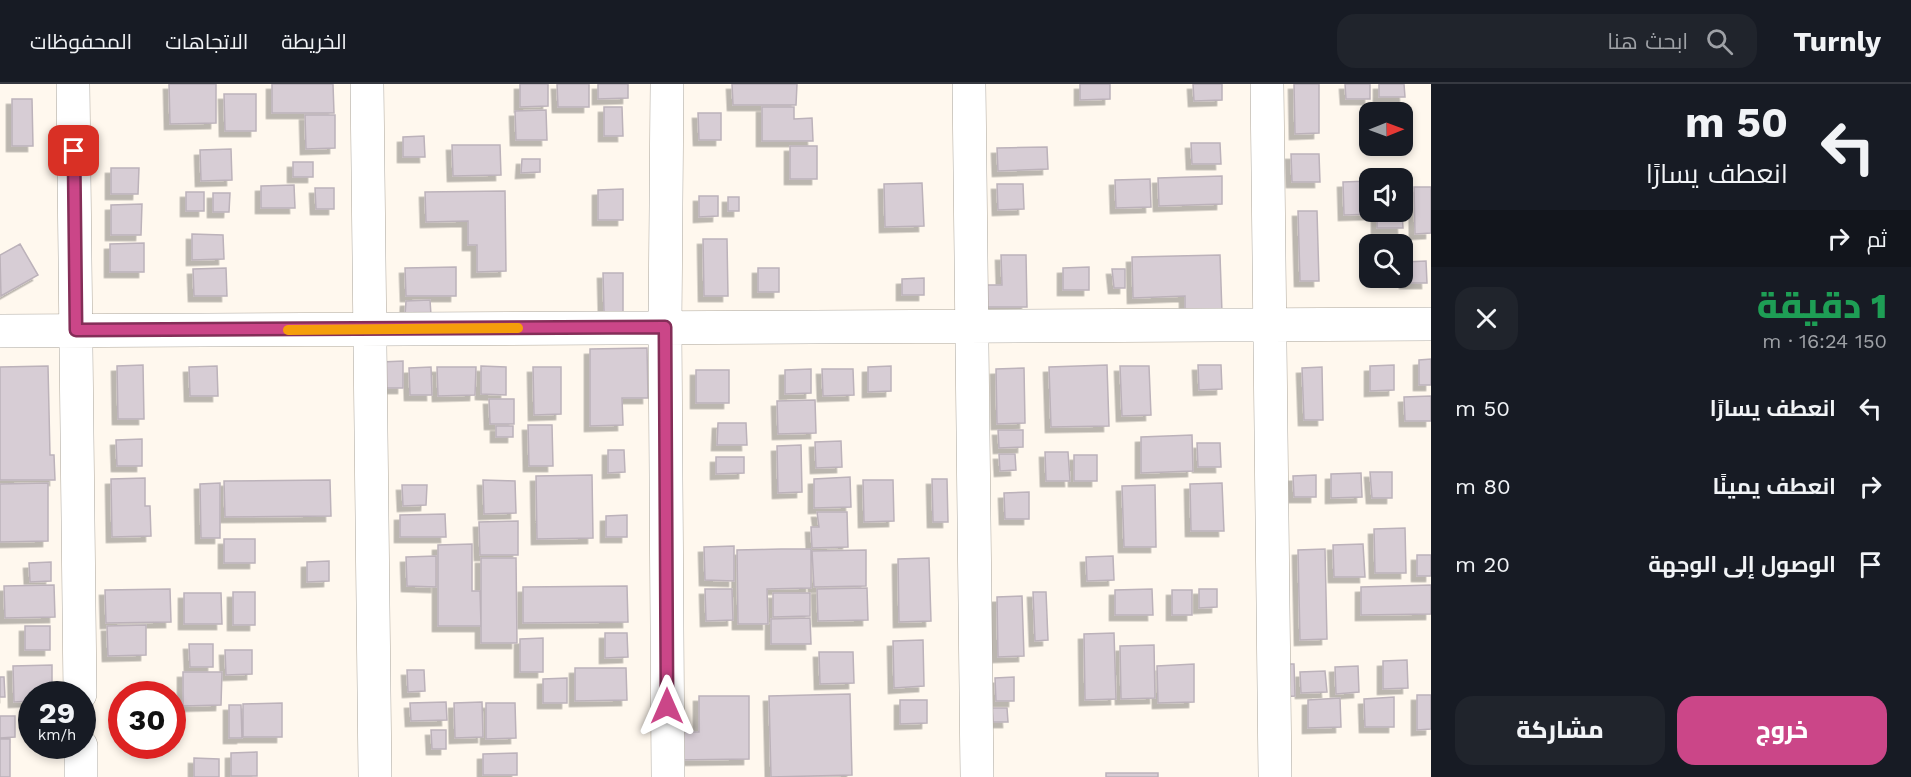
<!DOCTYPE html>
<html lang="ar">
<meta charset="utf-8">
<style>
body{margin:0;font-family:"Work Sans",Cairo,sans-serif;background:#20242c;color:#f1f3f6;direction:rtl;height:100vh;display:flex;flex-direction:column;font-size:22px;white-space:nowrap}
*{box-sizing:border-box;margin:0}
p{font-size:20px;color:#9ea1a6}
.icon{flex:none;width:33px;height:33px;fill:none;stroke:currentColor;stroke-width:2;stroke-linecap:round;stroke-linejoin:round}
.map{position:relative;flex:1;overflow:hidden;direction:ltr}
.details{display:flex;flex-direction:column;background:#171b24;width:480px}
.details>*{flex:none}
.top-card{background:#171b24;color:#f1f3f6;overflow:hidden}
.needle{width:39px;rotate:89deg}
.buttons{position:absolute;left:1359px;top:18px;display:grid;gap:12px}
.buttons a{display:grid;place-items:center;width:54px;height:54px;border-radius:12px;background:#171b24;box-shadow:0 3px 9px #0003;font-size:30px}
.speed{position:absolute;left:18px;top:597px;display:flex;gap:12px;font-size:30px;font-weight:700;text-align:center}
.speed>*{display:grid;place-content:center;width:78px;height:78px;border-radius:50%;background:#171b24;box-shadow:0 3px 9px #0003;line-height:1}
.speed small{font-size:15px;font-weight:400}
.speed .limit{border:9px solid #d22;background:#fff;color:#111}
.pin{position:absolute;display:grid;place-items:center;width:51px;height:51px;color:#fff;margin:-26px;border-radius:12px;box-shadow:0 3px 9px #0006}
.me{position:absolute;width:66px;margin:-33px;rotate:0deg;stroke-linejoin:round;filter:drop-shadow(0 0 4px #0008)}
.turn{display:flex;align-items:center;gap:21px;height:126px;padding:0 24px;font-size:27px}
.turn .icon{width:78px;height:78px;stroke-width:2.5}
.turn b{display:block;font-size:42px;line-height:51px}
.then{display:flex;align-items:center;height:57px;padding:0 24px;background:#0003;gap:12px;font-size:22px}
.round{display:grid;place-items:center;flex:none;width:63px;height:63px;border-radius:18px;background:#20242c}
.headline{display:flex;align-items:center;justify-content:space-between;height:102px;padding:0 24px}
h1{font-size:36px;font-weight:800;line-height:45px;color:#1e9e55}
.cta{display:flex;gap:12px;margin-top:auto;padding:12px 24px}
.cta a{flex:1;height:69px;border-radius:18px;background:#cb4688;color:#fff;font-size:24px;font-weight:800;line-height:69px;text-align:center}
.cta a+a{background:#20242c;color:#f1f3f6}
ul{padding:0;list-style:none}
li{display:flex;align-items:center;gap:18px;height:78px;padding:0 24px}
li div{flex:1}
li b{display:block;font-size:22px}
li em{font-style:normal}
header{display:flex;align-items:center;gap:36px;box-sizing:border-box;height:84px;padding:0 30px;background:#171b24;border-bottom:2px solid #363941}
header strong{font-size:28px}
nav{display:flex;gap:33px;margin-inline-start:auto;font-size:21px}
.search{width:420px;height:54px;background:#20242c;display:flex;align-items:center;gap:15px;box-sizing:border-box;padding:0 21px;border-radius:18px;color:#9ea1a6;font-size:22px}
main{display:flex;flex:1;min-height:0}
.map>svg:first-child{display:block}
</style>
<header>
<strong>Turnly</strong>
<div class="search"><svg class="icon" aria-label="search" viewBox="0 0 24 24"><circle cx="10" cy="10" r="6"/><path d="M15 15l6 6"/></svg>ابحث هنا</div>
<nav><a>الخريطة</a><a>الاتجاهات</a><a>المحفوظات</a></nav>
</header>
<main>
<section class="details">
<div class="top-card">
<div class="turn"><svg class="icon" aria-label="left" viewBox="0 0 24 24"><path d="M17 20v-9H6M10 6l-5 5 5 5"/></svg><div><b>50 m</b>انعطف يسارًا</div></div>
<div class="then">ثم<svg class="icon" aria-label="right" viewBox="0 0 24 24"><path d="M7 20v-9h11M14 6l5 5-5 5"/></svg></div>
</div>
<div class="headline"><div><h1>1 دقيقة</h1><p>150 m · 16:24</p></div><a class="round"><svg class="icon" aria-label="close" viewBox="0 0 24 24"><path d="M6 6l12 12M18 6L6 18"/></svg></a></div>
<ul>
<li><svg class="icon" aria-label="left" viewBox="0 0 24 24"><path d="M17 20v-9H6M10 6l-5 5 5 5"/></svg><div><b>انعطف يسارًا</b></div><em>50 m</em></li>
<li><svg class="icon" aria-label="right" viewBox="0 0 24 24"><path d="M7 20v-9h11M14 6l5 5-5 5"/></svg><div><b>انعطف يمينًا</b></div><em>80 m</em></li>
<li><svg class="icon" aria-label="arrive" viewBox="0 0 24 24"><path d="M6 21V4h12l-3 4 3 4H6"/></svg><div><b>الوصول إلى الوجهة</b></div><em>20 m</em></li>
</ul>
<div class="cta"><a>خروج</a><a>مشاركة</a></div>
</section>
<div class="map">
<svg width="1431" height="693" viewBox="0 0 1431 693">
<defs>
<filter id="shadow"><feDropShadow dx="-5.5" dy="5.5" stdDeviation="0" flood-color="#0004"/></filter>
</defs>
<rect width="100%" height="100%" fill="#fff8ee"/>
<path fill="#d7cdd5" stroke="#bcb2ba" stroke-width="1.5" filter="url(#shadow)" d="M169,0H216V39L170,40Z
M272,0H333L334,29H272Z
M520,0H548V22L520,23Z
M557,0H589V23H558Z
M598,0H628V14L598,15Z
M732,0H797L796,21H733Z
M1080,0H1110V15L1080,16Z
M1193,0H1222V16L1194,17Z
M1294,0H1319V49L1295,50Z
M1345,0H1370V15H1346Z
M1379,0H1404L1405,13H1379Z
M224,10H256V47H225Z
M12,15H32L33,62H12Z
M604,23H622L623,52H604Z
M762,23H794V35L812,34L813,57H762Z
M546,26L547,56H516L515,27Z
M698,29H721V56H699Z
M305,31H335V64L306,65Z
M424,52L425,73H403V53Z
M1191,59H1220L1221,80H1192Z
M452,61H500L501,91L453,92Z
M790,62H817V95H790Z
M1047,63L1048,85L998,87L997,64Z
M231,65L232,96L201,97L200,66Z
M1291,70H1319L1320,98H1292Z
M522,75H540V88L521,89Z
M293,78H313V93H293Z
M111,84H139L138,110H111Z
M1222,92V120L1159,122L1158,94Z
M1150,95L1151,123L1116,124L1115,96Z
M1370,97V128H1376V130L1344,131L1343,98Z
M922,99L924,142L885,143L884,100Z
M997,100H1023L1024,125L998,126Z
M294,101L295,124H261V102Z
M1414,103H1431V149L1415,150Z
M315,104H334V125H316Z
M623,105V136H598V106Z
M505,107L506,187L477,188V161H468V137L426,138L425,108Z
M186,108H204V127H186Z
M213,109H230L229,128H213Z
M699,112H718V132L699,133Z
M728,113H739V127H728Z
M142,120L141,151H111V121Z
M1298,127H1317L1319,197H1300Z
M1377,128H1402L1403,144H1377Z
M192,150L223,151L224,175L192,176Z
M1396,152L1397,160H1377V153Z
M703,155H727L728,212H704Z
M144,159V188H110V160Z
M20,160L38,191L1,212L0,171Z
M1001,171H1026L1027,223H987V201H1002Z
M1220,171L1222,229L1185,230V212L1133,214L1132,173Z
M1426,177L1427,199H1405L1404,178Z
M456,183V212H406L405,184Z
M1089,183V206H1063V184Z
M226,184L227,212H194L193,185Z
M758,184H779V208H758Z
M1112,185H1125V204H1114Z
M603,189H623V229L604,228Z
M924,194V211H902V195Z
M430,216L431,231L405,232L406,217Z
M647,264L648,314H622L623,341L590,342V265Z
M1431,275V301H1419V276Z
M403,277V304H382L381,278Z
M143,281L144,335H118L117,282Z
M1107,281L1109,342L1051,343L1049,283Z
M1198,281H1221L1222,305L1199,306Z
M1394,281V306L1370,307V282Z
M48,282L50,371H54L55,396H0V283Z
M217,282L218,312H190L189,283Z
M481,282L506,283V311L481,310Z
M891,282V307L868,308V283Z
M1120,282H1149L1151,331L1122,332Z
M431,283L432,311H410L409,284Z
M437,283H476L475,311L438,312Z
M533,283H561V330L534,331Z
M1322,283L1323,336H1304L1302,284Z
M1024,284L1025,339L997,340L996,285Z
M811,285V309L785,310V286Z
M822,285H853L854,311L823,312Z
M696,286H729V319H696Z
M1431,312V337H1405L1404,313Z
M489,315H514V340H490Z
M815,316L816,349L778,350L777,317Z
M718,339H746L747,361H717Z
M528,341H552L553,382H529Z
M496,342H513V353H496Z
M998,346H1023V363L999,364Z
M1192,351L1193,387L1141,389V353Z
M142,355V382H117L116,356Z
M841,357L842,383L816,384L815,358Z
M1197,359H1220L1221,383H1198Z
M801,361L802,408L778,409L777,362Z
M608,366H624L625,388L608,389Z
M1045,368H1068L1070,397H1046Z
M999,370H1015L1016,386L1000,387Z
M1074,371H1097V397H1074Z
M716,373H744V389L716,390Z
M1370,388H1392V414H1372Z
M1361,389L1362,413L1331,414V390Z
M592,391L593,454L537,455L536,392Z
M1316,391V413H1294L1293,392Z
M850,393L851,423L814,424V395Z
M145,394V422H150L151,452L112,453L111,395Z
M932,395H947L948,438H933Z
M330,396L331,432L225,433L224,397Z
M483,396L515,397L516,429L484,430Z
M863,396H893L894,437L864,438Z
M48,399V457L0,458V400Z
M220,399V454H201L200,400Z
M1222,399L1224,447H1191L1190,400Z
M402,401H427L426,421L403,422Z
M1155,401L1156,463H1124L1122,402Z
M1029,408V435H1005L1004,409Z
M817,428H847L848,463L812,464L811,443H819Z
M445,430L446,453H400V431Z
M627,431V453H606V432Z
M518,437V471H480L479,438Z
M1405,444L1406,489H1375L1374,445Z
M224,455H255V479H224Z
M472,460V507H480L481,542H438V461Z
M1363,460L1365,493H1334L1333,461Z
M734,462V497L705,496L704,463Z
M781,465H811V504L767,505L768,540H738L737,466Z
M1325,465L1327,555L1300,556L1298,466Z
M866,466V502L814,503L812,467Z
M1417,471H1431V492H1417Z
M436,472V503L407,502L406,473Z
M1113,472L1114,496L1087,497L1086,473Z
M481,474H516L517,559H481Z
M929,474L931,537L899,538L898,475Z
M329,477V497L307,498V478Z
M51,478V497L30,498L29,479Z
M54,501L55,533L5,534L4,502Z
M1431,501V530L1361,531V503Z
M627,502L628,538L523,539V503Z
M867,504L868,536L818,537L817,505Z
M170,505L171,538L106,539L105,506Z
M705,505H732L733,536L706,537Z
M1152,505L1153,531H1115V506Z
M1199,505H1217V523L1199,524Z
M1172,506H1192V531H1172Z
M233,508H255V541H233Z
M1033,508H1046L1048,556L1035,557Z
M184,509H221L222,540H184Z
M773,509H810V532L773,533Z
M1022,512L1024,572L998,573L997,513Z
M810,534L811,560H771V535Z
M146,541V571L108,572L107,542Z
M25,542H50V566H25Z
M605,549H627L628,573L605,574Z
M1114,549L1116,615L1085,616L1084,550Z
M543,554V588H520V555Z
M923,556L924,602L894,604L893,557Z
M189,560H213V583H190Z
M1154,561L1155,614L1121,615L1120,562Z
M225,566H252V590L226,591Z
M819,568H853L854,599L820,600Z
M1407,576L1408,604L1383,605V577Z
M1194,580V618L1158,619L1157,582Z
M1277,580H1294L1295,612L1279,613Z
M52,581V610H32V617L14,618L13,582Z
M1358,582L1359,608L1336,610L1335,583Z
M575,584H626L627,616L575,617Z
M407,586H424L425,607L408,608Z
M1325,587L1327,608L1301,609L1300,588Z
M183,588H222L221,621L183,622Z
M0,593H4L5,613H0Z
M1014,593V617H996L995,594Z
M567,594V619H543V595Z
M850,610L852,691L771,693L769,612Z
M1417,611H1431V645L1417,646Z
M699,612H749V675L677,676V648H699Z
M1394,613V643H1365L1364,615Z
M1340,614L1341,643L1308,644V616Z
M900,616H927V639L900,640Z
M446,618L447,636L411,637L410,619Z
M482,618L483,653L455,654L454,619Z
M282,619V653H243V620Z
M486,619H515L516,654L486,655Z
M229,621H241L242,654H229Z
M992,624H1007L1008,638H993Z
M0,632H15V653L0,654Z
M431,646H446V665H432Z
M0,655H10V693H0Z
M257,668V692H231V669Z
M517,669V691H483V670Z
M194,674L219,675V693H194Z
M1106,689H1158V693H1106Z"/>
<g fill="none" stroke-linecap="round" stroke-linejoin="round">
<defs>
<path id="minor" d="M73,0L80,610
M367,0L375,693
M667,0L665,243L668,693
M969,0L977,693
M1267,0L1275,693
M0,247L1431,240
M81,662V693"/>
</defs>
<use href="#minor" stroke="#aca69c" stroke-width="34"/>
<use href="#minor" stroke="#fff" stroke-width="33"/>
</g>
<g fill="none" stroke-linecap="round" stroke-linejoin="round">
<defs>
<path id="route" d="M74,67L76,246L665,243L667,622"/>
</defs>
<use href="#route" stroke="#842e58" stroke-width="15"/>
<use href="#route" stroke="#cb4688" stroke-width="10"/>
<path stroke="#f59e0b" stroke-width="10" d="M288,246L518,244"/>
</g>
</svg>
<div class="buttons">
<a><svg class="needle" viewBox="-14 -14 28 28"><path d="M0-13l5 13h-10z" fill="#e53935"/><path d="M0 13l5-13h-10z" fill="#9ea1a6"/></svg></a>
<a><svg class="icon" aria-label="sound" viewBox="0 0 24 24"><path d="M4 9h4l5-4v14l-5-4H4zM17 9q2 3 0 6"/></svg></a>
<a><svg class="icon" aria-label="search" viewBox="0 0 24 24"><circle cx="10" cy="10" r="6"/><path d="M15 15l6 6"/></svg></a>
</div>
<div class="speed"><div>29<small>km/h</small></div><div class="limit">30</div></div>
<div class="pin" style="left:74px;top:67px;background:#d93025"><svg class="icon" aria-label="arrive" viewBox="0 0 24 24"><path d="M6 21V4h12l-3 4 3 4H6"/></svg></div>
<svg class="me" style="left:667px;top:622px" viewBox="-20 -20 40 40"><path d="M0-17L14 15 0 8-14 15z" fill="#cb4688" stroke="#fff" stroke-width="4"/></svg>
</div>
</main>
